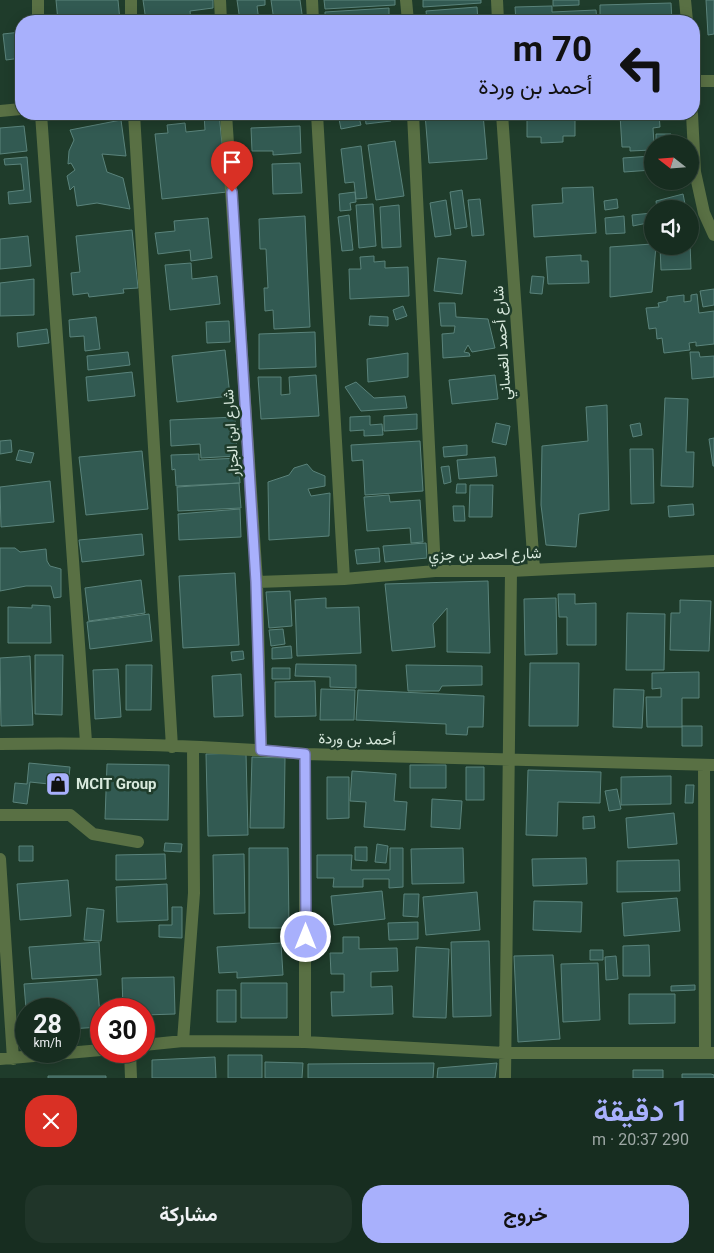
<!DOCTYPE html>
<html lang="ar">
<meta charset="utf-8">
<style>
body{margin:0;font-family:Roboto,Vazirmatn,sans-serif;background:#203529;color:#f1f3f6;direction:rtl;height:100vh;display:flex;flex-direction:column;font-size:19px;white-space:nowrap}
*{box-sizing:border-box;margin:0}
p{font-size:16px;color:#9ea8a5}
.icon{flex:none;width:28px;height:28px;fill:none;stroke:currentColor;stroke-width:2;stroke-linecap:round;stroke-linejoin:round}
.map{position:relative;height:1078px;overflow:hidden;direction:ltr}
.panel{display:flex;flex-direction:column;background:#172d20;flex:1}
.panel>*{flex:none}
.guide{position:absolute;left:15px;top:15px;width:685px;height:105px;border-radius:20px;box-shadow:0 2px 12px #0003,0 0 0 1px #36493e;direction:rtl;background:#a8b0fc;color:#111;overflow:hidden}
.needle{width:32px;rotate:287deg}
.controls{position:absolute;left:644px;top:135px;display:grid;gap:10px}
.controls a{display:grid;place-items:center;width:55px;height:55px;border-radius:50%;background:#172d20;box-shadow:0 2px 12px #0003,0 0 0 1px #36493e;font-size:25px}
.speed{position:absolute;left:15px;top:998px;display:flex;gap:10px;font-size:25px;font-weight:700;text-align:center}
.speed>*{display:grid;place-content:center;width:65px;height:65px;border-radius:50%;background:#172d20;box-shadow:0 2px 12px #0003,0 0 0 1px #36493e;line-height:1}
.speed small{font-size:12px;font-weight:400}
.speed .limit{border:8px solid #d22;background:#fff;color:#111}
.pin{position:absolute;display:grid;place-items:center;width:42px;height:42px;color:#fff;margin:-51px -21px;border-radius:50% 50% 50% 0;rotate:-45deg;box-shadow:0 0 5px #0007}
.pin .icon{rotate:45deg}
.me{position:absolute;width:55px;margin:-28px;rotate:0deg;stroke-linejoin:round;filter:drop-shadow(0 0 4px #0008)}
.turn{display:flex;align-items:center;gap:18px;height:105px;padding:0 25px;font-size:22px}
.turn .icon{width:65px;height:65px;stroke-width:2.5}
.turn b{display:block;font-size:35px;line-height:42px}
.round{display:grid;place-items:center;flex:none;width:52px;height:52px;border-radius:20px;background:#203529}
.summary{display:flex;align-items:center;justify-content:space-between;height:85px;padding:0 25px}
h1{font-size:30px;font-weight:700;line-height:38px;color:#a8b0fc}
.primary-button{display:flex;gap:10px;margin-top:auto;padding:10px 25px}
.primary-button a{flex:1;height:58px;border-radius:20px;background:#a8b0fc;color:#111;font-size:20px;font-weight:700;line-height:58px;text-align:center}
.primary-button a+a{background:#203529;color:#f1f3f6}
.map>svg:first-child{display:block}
</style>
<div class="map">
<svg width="714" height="1078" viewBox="0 0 714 1078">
<rect width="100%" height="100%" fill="#1f3c2b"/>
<path fill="#325a52" stroke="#5a837b" d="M56,0H118L120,21H58Z
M143,0H213V8L190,11L191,21H146Z
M237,0H265V5L257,6L259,21H240Z
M271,0H300L303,21H274Z
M324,0H395V5L325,9Z
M423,0H481V3L423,7Z
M553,0H579V5L553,6Z
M706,0H714V34L708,35Z
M671,3L672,21H600V5Z
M552,6V12L596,10L597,21H516L515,7Z
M477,7L478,21H427L426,11Z
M389,8V21H325V12Z
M21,32V58L6,60L3,34Z
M204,114H219L227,192L162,199L155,134L168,133L167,125L185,123L186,132L205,130Z
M338,114H358L361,125L341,129Z
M365,114H391V121L366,124Z
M425,114H483L487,159L429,163Z
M548,114H575V136H563V142L541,143V137H527V115Z
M659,114L660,127L653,128L654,144H652V150L630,151V147H622L620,115Z
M121,120L126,156L102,154L107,172L123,178L130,209L97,203L77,206L74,186L70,190L67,176L75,170L71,163L68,164L69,151L74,140L70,130Z
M24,126L27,151L0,154V128Z
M300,126L301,153L273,155V151H252L251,128Z
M656,134H671L672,144H656Z
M395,141L404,196L376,200L368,145Z
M361,146L367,198L356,199L354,182L345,183L341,149Z
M652,156V170L624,172L623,158Z
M27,157L31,202L9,204L8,192L24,190L21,164L5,165L4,159Z
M300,163L302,193L273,194L272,164Z
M593,187L596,233L534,237L532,205L563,203L562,188Z
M462,190L467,227L455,229L450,192Z
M355,192L356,202L350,203L351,210L340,211L339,194Z
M683,194L686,209H657L656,201Z
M480,199L484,235L472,236L468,200Z
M617,199L618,208L605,210L604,201Z
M446,200L451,235L435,237L430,203Z
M373,204L376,246L359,248L356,205Z
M399,205L401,247L382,248L380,207Z
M652,213V222L633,226L632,215Z
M349,215L353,250L342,251L338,217Z
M305,216L310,327L274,329L273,310L265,311L264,288H268L266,249H260L259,219Z
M624,216L625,233L606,234L605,218Z
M208,218L212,258L191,261L190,250L158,254L155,233L175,231L174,221Z
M132,230L138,288L123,289L124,293L89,297L88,293L73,295L71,273L80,272L76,236Z
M28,236L31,266L0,269V239Z
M690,242L691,269L661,270L660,246H690Z
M652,244V246H656L652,292L610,297V247Z
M581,255V261H588L589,283L548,284L546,257Z
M374,256V262L385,261V268L408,267L409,296L350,299L349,269H361L360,257Z
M438,258L466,261L462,294L434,291Z
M191,263L192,279L217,276L220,304L170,310L165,265Z
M532,276L544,277L542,294L530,293Z
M34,279V315L0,316V283Z
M714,289V305L703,307L700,291Z
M697,294L699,313L714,311V344L696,346V342L689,343L690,350L664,353L662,338L657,339L656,328L649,329L646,308L659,307L658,303L667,301V297L684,295V302L691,301V295Z
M439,303H455L456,317L488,319L495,348L472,352L468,345L464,352L469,353L470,356L443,358L442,334L454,333L455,326H441Z
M403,306L407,316L396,320L393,310Z
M370,316L388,317V326L369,325Z
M96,317L100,349L85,351L84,336L70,337L69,320Z
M229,321L230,342L207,343L206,322Z
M47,329L49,343L18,347L17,333Z
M315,332L316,367L259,369V334Z
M225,350L230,396L177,402L172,356Z
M128,352L130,365L88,370L87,356Z
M690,352H699L700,357L714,356V377L692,379Z
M408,353V377L368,382L367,359Z
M132,372L135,396L88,401L86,377Z
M316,375L319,416L261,419L258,377H281V395L290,394L289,377Z
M495,375L498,399L452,404L449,380Z
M356,382L374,398L405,396L407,408L361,411L345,387Z
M665,398L688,399L686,452H694L693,487L661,486Z
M607,405L609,510L579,514L576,547L546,545L541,505L542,446L588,441L586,407Z
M417,414V429L384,431V416Z
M370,416V425L382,424L383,435L364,436V430L350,431V417Z
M235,417L237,456L201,458L200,444L171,446L170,420Z
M496,423L510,426L506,445L492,442Z
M640,423L642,435L633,437L630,425Z
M714,438V466H713L709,439Z
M11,440L12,452L0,454V441Z
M420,441L423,491L365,495L363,460L352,461L351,445Z
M467,445V455L444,457L443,447Z
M630,449H653L654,503L631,504Z
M19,450L34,453L31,463L16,460Z
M142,451L148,509L86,515L79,457Z
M199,454V460L238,458L240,483L176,486L175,469L172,470L171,455Z
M495,457L497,476L459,479L457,460Z
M307,464L313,471L325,476V486L308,489L311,496L330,493L329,536L269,540L268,482L289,475L294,468Z
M449,466L451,482L444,484L441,467Z
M50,481L54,522L1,527L0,487Z
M239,483L241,508L178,511L177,487Z
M457,484H466V493H456Z
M470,485H493L492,517H469Z
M389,495L390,502L420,500L423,542L411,543L410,528L367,531L364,497Z
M693,504L694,515L669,517L668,506Z
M453,506H464L465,521H454Z
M240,509L241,537L179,540L178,514Z
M142,534L144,555L82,562L79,540Z
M426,543L427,558L385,562L383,546Z
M0,548H15L20,552L46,549L47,561L50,566L61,569V597L54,598L51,586H26L0,591Z
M379,548L380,562L357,564L355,550Z
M235,573L239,645L183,648L179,576Z
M141,580L145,613L89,621L85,588Z
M488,581L490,653L447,652V608L433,624L435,647L392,651L385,584Z
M290,591L292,626L269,628L266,592Z
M558,594H575V604L596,603V645H567V617H559Z
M326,598V608L359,607L361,653L297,656L295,600Z
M556,598L557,654L525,655L524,599Z
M680,600L711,601L709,651L670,650L671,613H680Z
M32,605L50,606L51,643H8V607L32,608Z
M627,613L665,614L664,670H626Z
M149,614L152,641L90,649L87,622Z
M283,629L285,644L271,646L269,630Z
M291,646L292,658L272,659V648Z
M243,651L244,659L232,661L231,652Z
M35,655H63L62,715L35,714Z
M30,656L33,725L1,726L0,658Z
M530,663H579L578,726H529Z
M296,664L356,665V688L330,687V677L295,676Z
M126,665H152L151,710H126Z
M406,665L482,666V685L442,686L439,691H408Z
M272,668H290V679H272Z
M118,669L121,717L95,719L93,670Z
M699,672V698H682V727H647L646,697H661V688L652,689V673Z
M241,674L243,716L214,717L212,676Z
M315,681L316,716L275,717V682Z
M321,689L355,690L354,720H320Z
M614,689L644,690L642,728L613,727Z
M358,690L484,696L483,727H468L467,735L446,734V724L356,720Z
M682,726H702V746H682Z
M246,753L248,835L208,836L206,754Z
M252,757L285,758L284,828H250Z
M29,763L70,767L68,786L30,782L27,804L13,802L15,783L27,784Z
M107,764L169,765L168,820L105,819Z
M410,765H446V788H410Z
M466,767H484V800H466Z
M528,770L601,772L600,803L558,802L557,836L526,835Z
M352,771L396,774L394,801L407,802L405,830L364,827L366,802L350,801Z
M671,776V804L621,805V777Z
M327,777H349V818L327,819Z
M686,785H694L693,803H685Z
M617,789L621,809L609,811L605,791Z
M432,799L462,801L460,829L431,827Z
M674,813L677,844L628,848L626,818Z
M594,816L595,828L583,829V817Z
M165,843L182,844L181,852L164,851Z
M377,844L388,846L386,863L375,862Z
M19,846H33V861H19Z
M355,847H367V861L355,860Z
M249,848H288L289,928H249Z
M390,848H403V887L389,888V879H363V887H333L334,878H317V855H352L351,870H390Z
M463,848L464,883L412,884L411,849Z
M165,854L166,879L116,880V855Z
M244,854L245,913L214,914L213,855Z
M586,858L587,884L533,886L532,859Z
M679,860L680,891L617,892V861Z
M68,880L71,916L20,920L17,884Z
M167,884L168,920L117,922L116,887Z
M382,891L385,919L334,925L331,896Z
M477,892L480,930L426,935L423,897Z
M404,894H419L418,917L403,916Z
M677,898L680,931L624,936L622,903Z
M534,901L582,902L581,932L533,930Z
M172,907H182V938L159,937V925H172Z
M87,908L104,910L101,941L84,940Z
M418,922V939L389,940L388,923Z
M343,937H359V949L397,948L398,971L371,972V987L392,986L393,1014L332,1016L331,992H344V974H331L330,953H343Z
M489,941L491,1016L453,1017L451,942Z
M99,942L101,975L32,979L29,947Z
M281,943L283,975L237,978V972L219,973L217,947Z
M649,945L650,976H623V946Z
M416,947L449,949L446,1018L413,1017Z
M590,950H603V960H590Z
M553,955L560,1039L518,1042L514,956Z
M616,956L618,979L606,980L605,957Z
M598,963L600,1020L563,1022L561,964Z
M174,977L175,1014L144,1015V1009H123L122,978Z
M97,979L101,1027L69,1029V1009H26L24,984Z
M241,983H287V1018H241Z
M695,985V990L671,991V986Z
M217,990H236V1022H217Z
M629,994H675V1023L629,1024Z
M228,1055H262V1078H228Z
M215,1057L216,1078H152V1060Z
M265,1062L303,1063L302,1078H265Z
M434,1063L433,1078H308V1064Z
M497,1063L495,1078H437L438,1068Z
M633,1070H663V1078H633Z
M682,1074H711L714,1075V1078H682Z
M48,1076H106V1078H48Z"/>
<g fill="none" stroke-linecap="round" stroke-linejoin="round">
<path stroke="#597044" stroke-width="12" d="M38,0V21
M131,0V21
M220,0L221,21
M312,0L313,21
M406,0L408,21
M497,0L498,21
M685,0L687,21
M694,81H714
M0,111L21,109
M41,114L86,742
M134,114L172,747
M226,114L257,582L261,750
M317,114L344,579
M413,114L435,571
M502,114L534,569
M692,114L695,172L704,213L714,235
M257,582L344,579L435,571H511L714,561
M0,744C102,742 203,745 305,754L714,765
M305,754V1042
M704,765L705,1053
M0,815H70L93,834L138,842
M0,859L13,1059
M183,1041L194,893L193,747
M144,1045L183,1041L305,1042L505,1053H714
M130,1051L131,1078
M0,1059L101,1050
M505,1078L511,571"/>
</g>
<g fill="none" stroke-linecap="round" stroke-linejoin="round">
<defs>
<path id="route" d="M232,192L256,582L261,750L305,754L306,937"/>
</defs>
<use href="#route" stroke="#6d72a4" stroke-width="12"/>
<use href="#route" stroke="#a8b0fc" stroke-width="9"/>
</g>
<defs>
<symbol id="shop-square" viewBox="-11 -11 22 22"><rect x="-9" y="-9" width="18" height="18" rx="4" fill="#a8b0fc" stroke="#1f3c2b"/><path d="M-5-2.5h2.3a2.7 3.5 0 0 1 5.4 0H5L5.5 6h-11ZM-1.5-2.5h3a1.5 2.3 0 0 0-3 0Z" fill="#111"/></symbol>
</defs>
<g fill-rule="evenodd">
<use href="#shop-square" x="44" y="770" width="28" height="28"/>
</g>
<g text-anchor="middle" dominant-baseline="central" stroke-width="5" stroke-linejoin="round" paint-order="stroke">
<g font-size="15" fill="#d8e9dd" stroke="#1f3c2b">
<text transform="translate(502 343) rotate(-94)">شارع أحمد الغساني</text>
<text transform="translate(231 433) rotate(-94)">شارع ابن الجزار</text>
<text transform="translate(485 554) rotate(-1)">شارع احمد بن جزي</text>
<text transform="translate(357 739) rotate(1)">أحمد بن وردة</text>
</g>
<g font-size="15" font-weight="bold" fill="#d8e9dd" stroke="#1f3c2b" text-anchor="start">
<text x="76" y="784">MCIT Group</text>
</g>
</g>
</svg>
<div class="controls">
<a><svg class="needle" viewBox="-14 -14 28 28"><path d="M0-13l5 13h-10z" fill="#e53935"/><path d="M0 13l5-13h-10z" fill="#9ea8a5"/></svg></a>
<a><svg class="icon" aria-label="sound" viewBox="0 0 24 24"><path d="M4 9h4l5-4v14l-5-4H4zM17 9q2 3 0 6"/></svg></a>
</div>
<div class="speed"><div>28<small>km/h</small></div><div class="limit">30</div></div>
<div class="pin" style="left:232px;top:192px;background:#d93025"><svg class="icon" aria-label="arrive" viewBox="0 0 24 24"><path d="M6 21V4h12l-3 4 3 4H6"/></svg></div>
<svg class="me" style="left:306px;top:937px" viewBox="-20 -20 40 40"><circle r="17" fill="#a8b0fc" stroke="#fff" stroke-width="3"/><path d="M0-11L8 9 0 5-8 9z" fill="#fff"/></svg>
<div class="guide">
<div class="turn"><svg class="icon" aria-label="left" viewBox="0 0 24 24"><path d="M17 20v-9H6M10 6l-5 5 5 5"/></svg><div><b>70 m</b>أحمد بن وردة</div></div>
</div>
</div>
<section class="panel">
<div class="summary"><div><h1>1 دقيقة</h1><p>290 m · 20:37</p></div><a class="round" style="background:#d93025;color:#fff"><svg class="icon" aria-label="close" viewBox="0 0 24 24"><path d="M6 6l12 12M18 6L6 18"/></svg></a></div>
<div class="primary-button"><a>خروج</a><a>مشاركة</a></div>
</section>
